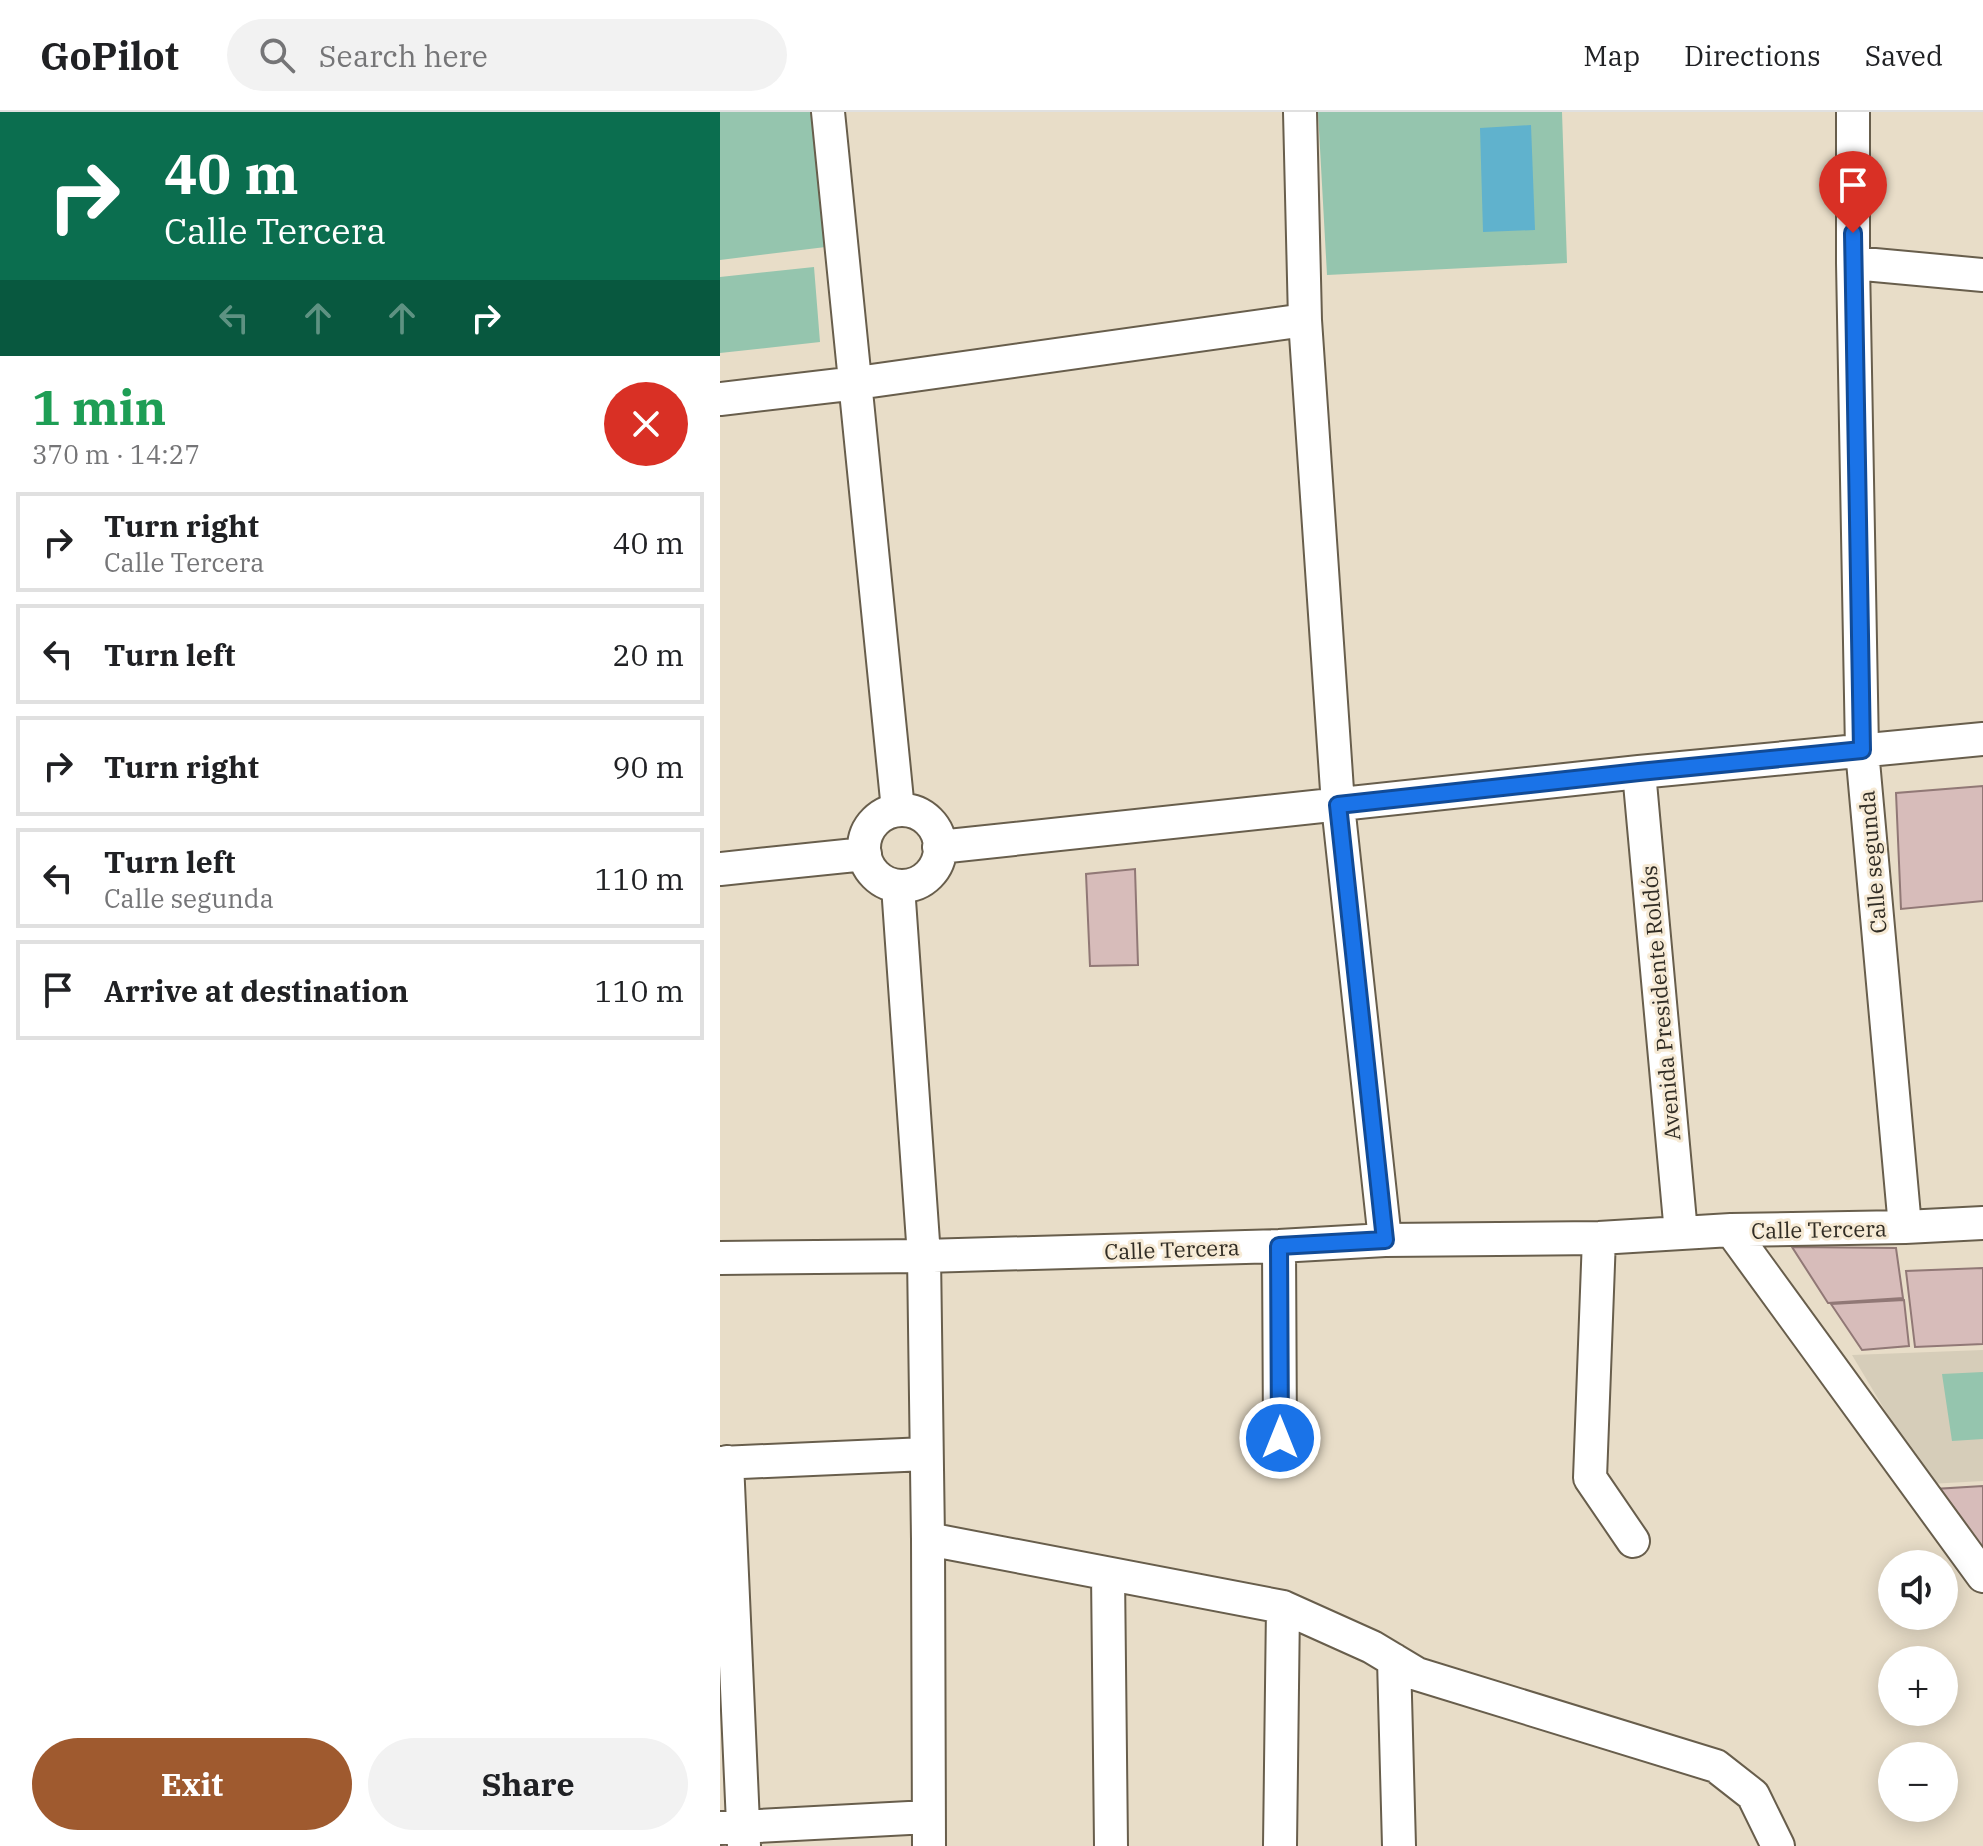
<!DOCTYPE html>
<meta charset="utf-8">
<style>
body{margin:0;font-family:"IBM Plex Serif",serif;background:#f2f2f2;color:#202124;height:100vh;display:flex;flex-direction:column;font-size:30px;white-space:nowrap}
*{box-sizing:border-box;margin:0}
p{font-size:26px;color:#757577}
.icon{flex:none;width:44px;height:44px;fill:none;stroke:currentColor;stroke-width:2;stroke-linecap:round;stroke-linejoin:round}
.map{position:relative;flex:1;overflow:hidden}
.drawer{display:flex;flex-direction:column;background:#fff;width:720px}
.drawer>*{flex:none}
.hud{background:#0b6e4f;color:#fff;overflow:hidden}
.fabs{position:absolute;left:1158px;top:1438px;display:grid;gap:16px}
.fabs a{display:grid;place-items:center;width:80px;height:80px;border-radius:50%;background:#fff;box-shadow:0 4px 20px #0003;font-size:40px}
.pin{position:absolute;display:grid;place-items:center;width:68px;height:68px;color:#fff;margin:-82px -34px;border-radius:50% 50% 50% 0;rotate:-45deg;box-shadow:0 0 8px #0007}
.pin .icon{rotate:45deg}
.me{position:absolute;width:88px;margin:-44px;rotate:0deg;stroke-linejoin:round;filter:drop-shadow(0 0 6px #0008)}
.turn{display:flex;align-items:center;gap:28px;height:168px;padding:0 32px;font-size:36px}
.turn .icon{width:104px;height:104px;stroke-width:2.5}
.turn b{display:block;font-size:56px;line-height:68px}
.lanes{display:flex;align-items:center;height:76px;padding:0 32px;background:#0003;justify-content:center;gap:40px;direction:ltr}
.lanes .off{opacity:.35}
.round{display:grid;place-items:center;flex:none;width:84px;height:84px;border-radius:42px;background:#f2f2f2}
.summary{display:flex;align-items:center;justify-content:space-between;height:136px;padding:0 32px}
h1{font-size:48px;font-weight:700;line-height:60px;color:#1e9e55}
.primary-button{display:flex;gap:16px;margin-top:auto;padding:16px 32px}
.primary-button a{flex:1;height:92px;border-radius:48px;background:#9f5a2f;color:#fff;font-size:32px;font-weight:700;line-height:92px;text-align:center}
.primary-button a+a{background:#f2f2f2;color:#202124}
ul{padding:0;list-style:none}
li{display:flex;align-items:center;gap:24px;height:100px;margin:0 16px 12px;padding:0 16px;border:4px solid #e0e0e0;border-radius:0px}
li div{flex:1}
li b{display:block;font-size:30px}
li em{font-style:normal}
header{display:flex;align-items:center;gap:48px;box-sizing:border-box;height:112px;padding:0 40px;background:#fff;border-bottom:2px solid #e0e0e0}
header strong{font-size:38px}
nav{display:flex;gap:44px;margin-inline-start:auto;font-size:28px}
.search{width:560px;height:72px;background:#f2f2f2;display:flex;align-items:center;gap:20px;box-sizing:border-box;padding:0 28px;border-radius:44px;color:#757577;font-size:30px}
main{display:flex;flex:1;min-height:0}
.map>svg:first-child{display:block}
</style>
<header>
<strong>GoPilot</strong>
<div class="search"><svg class="icon" aria-label="search" viewBox="0 0 24 24"><circle cx="10" cy="10" r="6"/><path d="M15 15l6 6"/></svg>Search here</div>
<nav><a>Map</a><a>Directions</a><a>Saved</a></nav>
</header>
<main>
<section class="drawer">
<div class="hud">
<div class="turn"><svg class="icon" aria-label="right" viewBox="0 0 24 24"><path d="M7 20v-9h11M14 6l5 5-5 5"/></svg><div><b>40 m</b>Calle Tercera</div></div>
<div class="lanes"><svg class="icon off" aria-label="left" viewBox="0 0 24 24"><path d="M17 20v-9H6M10 6l-5 5 5 5"/></svg><svg class="icon off" aria-label="ahead" viewBox="0 0 24 24"><path d="M12 20V5M6 11l6-6 6 6"/></svg><svg class="icon off" aria-label="ahead" viewBox="0 0 24 24"><path d="M12 20V5M6 11l6-6 6 6"/></svg><svg class="icon" aria-label="right" viewBox="0 0 24 24"><path d="M7 20v-9h11M14 6l5 5-5 5"/></svg></div>
</div>
<div class="summary"><div><h1>1 min</h1><p>370 m · 14:27</p></div><a class="round" style="background:#d93025;color:#fff"><svg class="icon" aria-label="close" viewBox="0 0 24 24"><path d="M6 6l12 12M18 6L6 18"/></svg></a></div>
<ul>
<li><svg class="icon" aria-label="right" viewBox="0 0 24 24"><path d="M7 20v-9h11M14 6l5 5-5 5"/></svg><div><b>Turn right</b><p>Calle Tercera</p></div><em>40 m</em></li>
<li><svg class="icon" aria-label="left" viewBox="0 0 24 24"><path d="M17 20v-9H6M10 6l-5 5 5 5"/></svg><div><b>Turn left</b></div><em>20 m</em></li>
<li><svg class="icon" aria-label="right" viewBox="0 0 24 24"><path d="M7 20v-9h11M14 6l5 5-5 5"/></svg><div><b>Turn right</b></div><em>90 m</em></li>
<li><svg class="icon" aria-label="left" viewBox="0 0 24 24"><path d="M17 20v-9H6M10 6l-5 5 5 5"/></svg><div><b>Turn left</b><p>Calle segunda</p></div><em>110 m</em></li>
<li><svg class="icon" aria-label="arrive" viewBox="0 0 24 24"><path d="M6 21V4h12l-3 4 3 4H6"/></svg><div><b>Arrive at destination</b></div><em>110 m</em></li>
</ul>
<div class="primary-button"><a>Exit</a><a>Share</a></div>
</section>
<div class="map">
<svg width="1263" height="1734" viewBox="0 0 1263 1734">
<rect width="100%" height="100%" fill="#e8ddc8"/>
<path fill="#d6cdb9" d="M1263,1238V1369L1209,1372L1132,1243Z"/>
<path fill="#95c5ae" d="M0,0H108L122,133L0,148Z
M598,0H842L847,151L607,163Z
M94,155L100,230L0,241V165Z
M1263,1260V1327L1232,1329L1222,1262Z"/>
<path fill="#60b2cd" d="M811,13L815,118L763,120L760,16Z"/>
<path fill="#d7bcba" stroke="#917876" stroke-width="2" d="M1263,674V789L1181,797L1176,681Z
M415,757L418,853L370,854L366,762Z
M1072,1135L1176,1136L1183,1186L1108,1191Z
M1263,1156V1232L1195,1235L1186,1159Z
M1184,1188L1189,1234L1142,1238L1111,1192Z
M1263,1374V1442L1215,1377Z"/>
<g fill="none" stroke-linecap="round" stroke-linejoin="round">
<defs>
<path id="minor" d="M108,0L178,698
M580,0L585,208L618,693L665,1128
M1133,0V151L1142,638L1185,1115
M1133,151L1263,163
M0,287L137,271L585,208
M919,660L961,1121
M144 736a38 38 0 1 1 76 0a38 38 0 1 1-76 0Z
M219,735L919,660L1263,627
M0,757L145,742
M178,774L204,1144L559,1134L665,1128L879,1126L1011,1118L1185,1115L1263,1111
M1011,1118L1263,1464
M879,1126L870,1366L913,1429
M559,1134L560,1326
M0,1146L204,1144L208,1427L209,1734
M7,1350L24,1734
M0,1351L206,1342
M208,1427L563,1495L652,1535L697,1562L996,1654L1033,1683L1058,1734
M388,1462L391,1734
M674,1548L679,1734
M0,1716L208,1705
M560,1734L563,1495"/>
</defs>
<use href="#minor" stroke="#685e4c" stroke-width="36"/>
<use href="#minor" stroke="#fff" stroke-width="32"/>
</g>
<g fill="none" stroke-linecap="round" stroke-linejoin="round">
<defs>
<path id="route" d="M560,1326L559,1134L665,1128L618,693L919,660L1142,638L1133,121"/>
</defs>
<use href="#route" stroke="#114b97" stroke-width="20"/>
<use href="#route" stroke="#1a73e8" stroke-width="14"/>
</g>
<g text-anchor="middle" dominant-baseline="central" stroke-width="6" stroke-linejoin="round" paint-order="stroke">
<g font-size="22" fill="#302c24" stroke="#f6ead5">
<text transform="translate(1152 750) rotate(-95)">Calle segunda</text>
<text transform="translate(940 891) rotate(-95)">Avenida Presidente Roldós</text>
<text transform="translate(1099 1117) rotate(-1)">Calle Tercera</text>
<text transform="translate(452 1137) rotate(-2)">Calle Tercera</text>
</g>
</g>
</svg>
<div class="fabs">
<a><svg class="icon" aria-label="sound" viewBox="0 0 24 24"><path d="M4 9h4l5-4v14l-5-4H4zM17 9q2 3 0 6"/></svg></a>
<a>+</a>
<a>−</a>
</div>
<div class="pin" style="left:1133px;top:121px;background:#d93025"><svg class="icon" aria-label="arrive" viewBox="0 0 24 24"><path d="M6 21V4h12l-3 4 3 4H6"/></svg></div>
<svg class="me" style="left:560px;top:1326px" viewBox="-20 -20 40 40"><circle r="17" fill="#1a73e8" stroke="#fff" stroke-width="3"/><path d="M0-11L8 9 0 5-8 9z" fill="#fff"/></svg>
</div>
</main>
